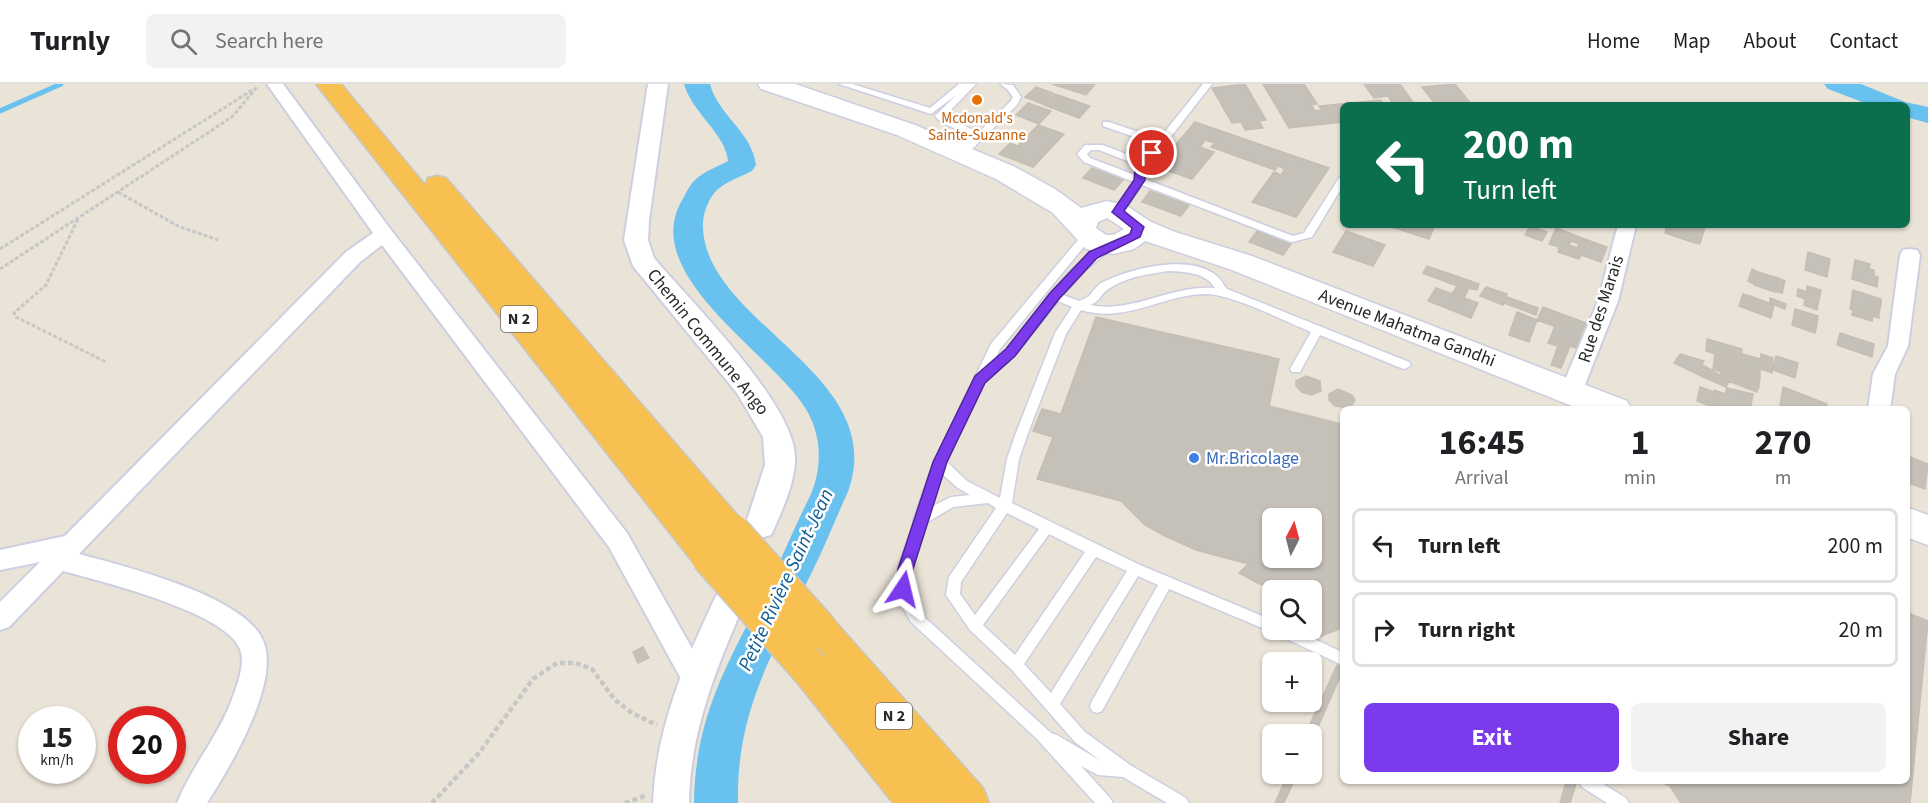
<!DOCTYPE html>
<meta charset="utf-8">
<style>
body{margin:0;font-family:"Source Sans 3",sans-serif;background:#f2f2f2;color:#202124;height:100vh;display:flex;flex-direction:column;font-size:22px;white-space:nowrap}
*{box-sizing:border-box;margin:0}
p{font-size:20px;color:#757577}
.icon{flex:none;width:33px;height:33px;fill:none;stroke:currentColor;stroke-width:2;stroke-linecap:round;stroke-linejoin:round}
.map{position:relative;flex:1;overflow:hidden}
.sheet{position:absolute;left:1340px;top:322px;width:570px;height:378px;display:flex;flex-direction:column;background:#fff;border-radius:9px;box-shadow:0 2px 4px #0004}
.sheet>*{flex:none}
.top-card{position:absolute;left:1340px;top:18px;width:570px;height:126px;border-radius:9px;box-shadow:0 2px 4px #0004;background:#0b6e4f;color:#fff;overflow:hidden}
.needle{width:39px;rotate:6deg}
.buttons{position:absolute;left:1262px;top:424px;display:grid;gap:12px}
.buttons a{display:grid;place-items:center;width:60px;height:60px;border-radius:9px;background:#fff;box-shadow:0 2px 4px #0004;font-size:30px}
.speed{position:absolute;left:18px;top:622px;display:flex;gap:12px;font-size:30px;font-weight:700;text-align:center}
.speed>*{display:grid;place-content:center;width:78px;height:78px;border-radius:50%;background:#fff;box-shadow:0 2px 4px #0004;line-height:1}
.speed small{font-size:15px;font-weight:400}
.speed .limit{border:9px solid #d22;background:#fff;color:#111}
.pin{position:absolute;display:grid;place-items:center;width:51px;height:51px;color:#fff;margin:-26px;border:3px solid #fff;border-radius:50%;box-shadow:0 2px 6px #0007}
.me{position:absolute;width:66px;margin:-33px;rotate:10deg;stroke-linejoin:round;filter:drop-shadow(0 0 4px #0008)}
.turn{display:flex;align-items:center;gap:21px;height:126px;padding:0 24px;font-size:27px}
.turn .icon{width:78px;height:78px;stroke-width:2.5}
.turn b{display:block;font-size:42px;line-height:51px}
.eta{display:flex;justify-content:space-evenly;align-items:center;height:102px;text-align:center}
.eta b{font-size:36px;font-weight:700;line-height:42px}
.button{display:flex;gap:12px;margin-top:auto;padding:12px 24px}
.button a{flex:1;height:69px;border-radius:9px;background:#7c3aed;color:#fff;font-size:24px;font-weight:700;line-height:69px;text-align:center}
.button a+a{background:#f2f2f2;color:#202124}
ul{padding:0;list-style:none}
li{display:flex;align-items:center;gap:18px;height:75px;margin:0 12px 9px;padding:0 12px;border:3px solid #e0e0e0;border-radius:9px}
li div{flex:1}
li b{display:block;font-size:22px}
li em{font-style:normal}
header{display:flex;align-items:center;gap:36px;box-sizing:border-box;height:84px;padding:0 30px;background:#fff;border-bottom:2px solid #e0e0e0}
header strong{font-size:28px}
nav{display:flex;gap:33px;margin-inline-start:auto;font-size:21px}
.search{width:420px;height:54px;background:#f2f2f2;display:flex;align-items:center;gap:15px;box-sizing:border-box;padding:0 21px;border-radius:9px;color:#757577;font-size:22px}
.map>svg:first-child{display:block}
</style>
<header>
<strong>Turnly</strong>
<div class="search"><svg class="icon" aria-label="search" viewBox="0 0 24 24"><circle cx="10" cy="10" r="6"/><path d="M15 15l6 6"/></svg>Search here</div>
<nav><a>Home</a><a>Map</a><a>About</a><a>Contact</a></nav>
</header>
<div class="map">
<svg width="1928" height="719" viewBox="0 0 1928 719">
<rect width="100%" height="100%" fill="#eae3d7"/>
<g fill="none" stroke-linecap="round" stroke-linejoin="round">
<path stroke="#68c1ef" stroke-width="5" d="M0,27L61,0"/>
<path fill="#68c1ef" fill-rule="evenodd" d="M684,0H710C718,31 752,48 756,81L752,87C740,93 725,98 716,107C707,117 702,132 703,145C708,241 893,292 847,410C834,438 823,467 809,494C771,572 736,630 738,719H694C695,620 739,562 780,477C790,455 800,432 811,410C822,384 822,353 807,327C775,271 640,193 681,118C686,110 689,101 696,95C705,87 717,83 728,77C726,50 692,29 684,0Z
M1824,0H1861L1905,18L1928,23V39L1906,33V21H1870L1828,5Z"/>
</g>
<path fill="#c5c0b8" stroke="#c5bfb2" stroke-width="1.5" d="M1052,0H1095L1086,11Z
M1245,0L1266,36L1259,37L1263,44L1245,46L1241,38L1232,39L1212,4Z
M1263,0H1304L1317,20L1311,21L1315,27L1322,26L1319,22L1381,16L1384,21L1393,20L1388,12L1374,14L1364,0H1400L1415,21H1342V38L1289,44Z
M1455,0L1472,21H1436L1422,3Z
M1036,3L1053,9L1043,20L1025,13Z
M1055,10L1090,22L1079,34L1044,21Z
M1028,19L1051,27L1039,40L1016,31Z
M1195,38L1329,84L1296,133L1252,118L1274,88L1281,91L1285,85L1278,82L1275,86L1211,63L1215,59L1205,56L1200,63L1214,68L1192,95L1157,83Z
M1038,41L1064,50L1033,83L999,70L1010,59L1018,62Z
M1092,84L1123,96L1114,106L1083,94Z
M1150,107L1189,121L1181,132L1142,118Z
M1393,141H1435L1429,155L1392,143Z
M1672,141H1702L1701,147L1696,146L1695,159L1665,149L1666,144L1671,145Z
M1530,142L1547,148L1542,157L1525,151Z
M1702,142L1705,143L1700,160L1695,159L1696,153H1694L1696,146L1701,147Z
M1556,144L1582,154L1580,160L1553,151Z
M1257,147L1291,160L1283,171L1249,158Z
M1346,147L1385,161L1373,182L1333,168Z
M1553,151L1571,157L1569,161L1578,164L1573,173L1558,168L1559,163L1549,160Z
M1582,154L1588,156L1579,175L1573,173Z
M1587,156L1607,163L1601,178L1581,171Z
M1808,168L1830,175L1827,193L1805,186Z
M1855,176L1870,180L1869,185L1874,186V192L1878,193L1877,203L1852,195Z
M1427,182L1479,200L1477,206L1457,202L1423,189Z
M1752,185L1758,188L1754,200L1748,197Z
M1758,188L1778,194L1775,208L1754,201Z
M1778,194L1785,197L1782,209L1774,207Z
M1457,202L1468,206L1464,214L1452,210Z
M1807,202L1821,206L1817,226L1804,221L1805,215L1797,212L1798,205L1807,208Z
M1486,203L1507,210L1503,221L1480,212Z
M1436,204L1478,219L1471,234L1428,217Z
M1853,206L1881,215V220L1871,217L1870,226L1879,229V234L1850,225Z
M1743,210L1750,212L1747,225L1739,222Z
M1750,212L1774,221L1771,234L1747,225Z
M1507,213L1538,224L1536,231L1504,219Z
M1770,214L1786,220L1785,225L1770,219Z
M1871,217L1881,220L1879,229L1870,226Z
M1543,223L1559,229L1554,242L1537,236Z
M1795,225L1818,232L1816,245L1793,237Z
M1853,226L1873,232L1872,237L1852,231Z
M1517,228L1537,236L1529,258L1509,251Z
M1559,229L1586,239L1582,248L1556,239Z
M1096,233L1279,275L1269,322L1342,340L1341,474L1311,466V435H1272V456L1248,480L1196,466L1165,452L1145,441L1121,417L1037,395L1053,353L1033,347L1042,325L1061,330Z
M1793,237L1816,245L1815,249L1792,241Z
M1556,239L1575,246L1570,262L1550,255Z
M1575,246L1582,248L1576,264L1570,262Z
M1840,249L1874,260L1872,273L1837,261Z
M1550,255L1570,262L1561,284L1551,281L1558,262L1548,259Z
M1707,255L1714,257L1712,269L1706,267Z
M1714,257L1742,265L1741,278L1712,269Z
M1680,270L1704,277L1697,290L1674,279Z
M1715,270L1720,271L1718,287L1713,285Z
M1742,270L1761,275L1760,280L1741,274Z
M1761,270L1773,274L1772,289L1760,285V293L1741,287V274L1760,280Z
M1720,271L1741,278L1740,294L1718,287Z
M1776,272L1798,279L1795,294L1773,286Z
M1702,281L1710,285L1705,294L1697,290Z
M1710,285L1729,297L1726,303L1705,294Z
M1741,287L1760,293L1759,301L1740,295Z
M1721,288L1759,302L1757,308L1720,294Z
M1306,292L1320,297L1321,307L1311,311L1302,308L1296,302V297Z
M1700,303L1717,309L1713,323L1697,317Z
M1783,303L1827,320L1826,326H1790L1780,322Z
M1727,304L1753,310L1750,326H1713L1717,309L1714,306L1725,310Z
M1338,305L1352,311L1355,316L1350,324L1335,322L1329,316V310Z
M1910,373L1928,380L1925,405L1906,398V381L1909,382Z
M1272,456V474H1311V466L1341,474L1342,469V544L1321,552L1317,530L1311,527V507H1273L1239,489Z
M1906,528L1928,537L1910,719H1681L1670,702L1661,698H1906Z
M643,563L649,574L638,579L633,568Z
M1338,579L1342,582V588L1311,659V651H1305Z
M1288,690H1297L1284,719H1275Z
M1566,698L1576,700L1570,719H1560Z"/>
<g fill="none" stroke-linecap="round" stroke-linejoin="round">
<defs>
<path id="service" d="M839,0H852L930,24L959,0H976L945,32L973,46L975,52L1010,18L1013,13L1007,5L1000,0L1013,1L1021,13L1017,21L972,65L965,64L956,70L951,67L966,52V49L942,39L935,32L956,11L931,30Z
M1203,0H1212L1148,82L1145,86V95L1293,152L1304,149L1339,94L1342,93V103L1312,153L1292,158L1288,157L1142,101L1122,130H1114L1113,128L1134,98L1084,78L1077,70L1085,61H1103L1142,76L1155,60L1103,42V38H1109L1159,55ZM1091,66H1099L1138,81L1135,86V91L1090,74L1087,70Z
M1087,149L1092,152L1091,154L1000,265L994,277C1030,246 1068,172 1111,158L1116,161L1115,163L1085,186L1063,211L1079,217C1094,212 1091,205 1103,198C1131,184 1194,168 1219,194C1222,197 1224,202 1227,205L1409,278L1411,281L1405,285L1401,284L1320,251L1300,288H1292L1290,285L1311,248C1285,237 1233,211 1207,210C1164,210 1125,240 1081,226L1066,250L1028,349L1019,375L1012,419L1140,481L1272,536V546H1295L1342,568V581L1276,550L1275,547L1267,546L1169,505L1102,627L1097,629L1092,627L1090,622L1092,617L1158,501L1138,492L1060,620L1085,648L1130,681L1186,714L1189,719H1167L1123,693L1098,691L1081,682L1110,714L1113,719H1095L1036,654L911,538C886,499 900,479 914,439L913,437L934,378L991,260L1083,150ZM1168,187C1186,188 1205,188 1215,204C1172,200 1132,230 1090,221C1101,217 1099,212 1107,206C1125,193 1148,190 1168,187ZM1058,217L1072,223L1055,249L1016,349L1007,375L1000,414L967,397L946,377L985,295L1014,272ZM942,390L958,404L970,411L951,413L931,423ZM988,419L996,424L949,493L946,511L970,546L1011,585L1075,658L1101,677L1057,651L1051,649L921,530C900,498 916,471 926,439L953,423ZM1007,429L1039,445L975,531L960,510L961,498ZM1049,450L1085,468L1015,571L983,541ZM1096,473L1127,487L1051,609L1024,580Z
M1579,698H1600L1626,714L1629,719H1607L1582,703Z"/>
<path id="minor" d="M267,0H283L391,146L627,449L704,586L708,595L704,604L695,607L686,604L609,463L382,161L360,178L79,470C123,482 248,512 264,559C279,601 230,683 207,719H177C191,684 217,654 231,618C236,604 246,581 240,565C226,528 100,497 63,487L9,543L0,546V518L40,478L0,486V466L65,452L346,168L373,149Z
M1618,141H1636L1618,217L1582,308L1579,314L1571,316L1563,314L1560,308L1598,217Z
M1910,165L1917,166L1920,171L1908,262L1895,290L1890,326H1868L1873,290L1888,262L1900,171L1903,166Z"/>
<path id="tertiary" d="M648,0H668L649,136L648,156L654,174C689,216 794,319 795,373C796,397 781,430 771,451L760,454L749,451L745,442L765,381L763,353L737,309L633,182L624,156Z
M728,506L739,510L744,520C716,585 690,648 689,719H653C656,644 685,577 717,510Z"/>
<path id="secondary" d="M758,0H795L915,41L1015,83L1055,105L1081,124L1107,117L1127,122L1151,138L1175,148L1252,172L1627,317L1632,326H1582L1232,186L1145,157L1134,165L1113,170L1086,165L1053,129L996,95L897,51L761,5ZM1107,134L1124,145L1113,151H1106L1096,144L1098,138Z
M1906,423L1928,431V461L1906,453Z"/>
<path id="trunk" d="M316,0H341L425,101L428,94L437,92L446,94L744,439L750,449L744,459L732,464L721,460L727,471L722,482L709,486L696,482Z
M819,529L832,534L983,704L989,719H941L939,717L940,719H893L796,597L791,585L796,573L810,567L816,570L800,546L806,534Z"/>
</defs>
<use href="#service" stroke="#cdcfe1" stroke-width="3"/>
<use href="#minor" stroke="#cdcfe1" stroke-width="4"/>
<use href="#tertiary" stroke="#cdcfe1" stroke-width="4"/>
<use href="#secondary" stroke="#cdcfe1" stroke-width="3"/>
<use href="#trunk" stroke="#c7c7c7" stroke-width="3"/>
<path stroke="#c7c7c7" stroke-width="3" stroke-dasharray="4 2" stroke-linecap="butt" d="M118,108L178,142L218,156
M78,135L46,201L14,229L16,233L106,278
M0,165L254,5
M0,185L232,33L257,3"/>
<path stroke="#c7c7c7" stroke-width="4.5" stroke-dasharray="5 3" stroke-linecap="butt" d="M432,719L479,669L533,595L557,579H575L592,585L615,616L632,629L657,641
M625,719L647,711"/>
<use href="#service" fill="#fff" fill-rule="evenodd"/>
<use href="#minor" fill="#fff" fill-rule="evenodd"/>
<use href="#tertiary" fill="#fff" fill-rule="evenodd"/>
<use href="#secondary" fill="#fff" fill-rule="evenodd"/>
<use href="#trunk" fill="#f8c051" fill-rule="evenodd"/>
<defs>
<path id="trunk-bridge" d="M732,449L819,546
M709,471L810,585"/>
</defs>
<use href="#trunk-bridge" stroke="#c7c7c7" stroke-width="40" stroke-linecap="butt"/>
<use href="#trunk-bridge" stroke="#f8c051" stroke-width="37"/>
</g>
<path fill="#7c3aed" stroke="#51269a" stroke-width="1.5" d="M1149,67L1158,69L1145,86V96L1124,127L1144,143L1140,153L1097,174L1059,215L1015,272L985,299L947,378L913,485L911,505L903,511L898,509L896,505L898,485L933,378L975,292L1006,265L1050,209L1089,168L1130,150L1132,144L1112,128L1134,96L1135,86Z"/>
<circle fill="#e8710a" stroke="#fff" stroke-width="2" cx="977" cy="16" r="6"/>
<circle fill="#3f7fe0" stroke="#fff" stroke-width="2" cx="1194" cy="374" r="6"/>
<g text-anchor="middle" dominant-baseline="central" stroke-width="5" stroke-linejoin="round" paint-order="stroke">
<g font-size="15" fill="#c56008" stroke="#fff">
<text x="977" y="34">Mcdonald's<tspan x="977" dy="17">Sainte-Suzanne</tspan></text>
</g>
<g fill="#fff" stroke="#686868" stroke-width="1.5">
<rect x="501" y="222" width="36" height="26" rx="4.5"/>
<rect x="876" y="619" width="36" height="26" rx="4.5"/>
</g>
<g font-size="16" font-weight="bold" fill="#272727">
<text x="519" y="235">N 2</text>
<text x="894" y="632">N 2</text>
</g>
<g font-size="18" fill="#272727" stroke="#fff">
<text transform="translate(1601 225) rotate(-72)">Rue des Marais</text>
<text transform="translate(1407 244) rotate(21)">Avenue Mahatma Gandhi</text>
<text transform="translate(708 258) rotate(51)">Chemin Commune Ango</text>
</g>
<g font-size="18" fill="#366cbe" stroke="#fff" text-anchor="start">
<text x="1206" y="374">Mr.Bricolage</text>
</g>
<g font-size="20" font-style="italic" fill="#0c5c96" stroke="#fff">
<text transform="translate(786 496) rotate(-65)">Petite Rivière Saint-Jean</text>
</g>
</g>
</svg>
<div class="buttons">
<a><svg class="needle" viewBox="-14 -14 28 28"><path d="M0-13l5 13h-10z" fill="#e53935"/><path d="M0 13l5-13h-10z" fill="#757577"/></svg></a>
<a><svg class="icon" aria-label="search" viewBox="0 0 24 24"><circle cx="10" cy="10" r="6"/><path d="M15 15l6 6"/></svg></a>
<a>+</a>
<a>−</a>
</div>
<div class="speed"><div>15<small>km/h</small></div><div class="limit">20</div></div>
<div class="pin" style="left:1152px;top:69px;background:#d93025"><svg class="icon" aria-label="arrive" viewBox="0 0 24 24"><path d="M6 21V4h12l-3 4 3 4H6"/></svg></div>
<svg class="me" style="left:903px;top:505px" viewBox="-20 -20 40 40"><path d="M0-17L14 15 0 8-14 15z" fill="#7c3aed" stroke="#fff" stroke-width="4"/></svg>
<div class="top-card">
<div class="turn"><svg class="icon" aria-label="left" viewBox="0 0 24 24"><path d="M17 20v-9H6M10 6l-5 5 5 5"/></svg><div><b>200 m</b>Turn left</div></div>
</div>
<section class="sheet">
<div class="eta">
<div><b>16:45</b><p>Arrival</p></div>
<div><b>1</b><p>min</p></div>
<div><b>270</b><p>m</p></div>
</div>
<ul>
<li><svg class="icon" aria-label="left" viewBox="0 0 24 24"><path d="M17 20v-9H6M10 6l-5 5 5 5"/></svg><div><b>Turn left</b></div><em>200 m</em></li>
<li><svg class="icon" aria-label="right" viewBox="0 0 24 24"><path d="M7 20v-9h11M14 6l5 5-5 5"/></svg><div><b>Turn right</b></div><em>20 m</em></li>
</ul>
<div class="button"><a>Exit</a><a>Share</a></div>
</section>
</div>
